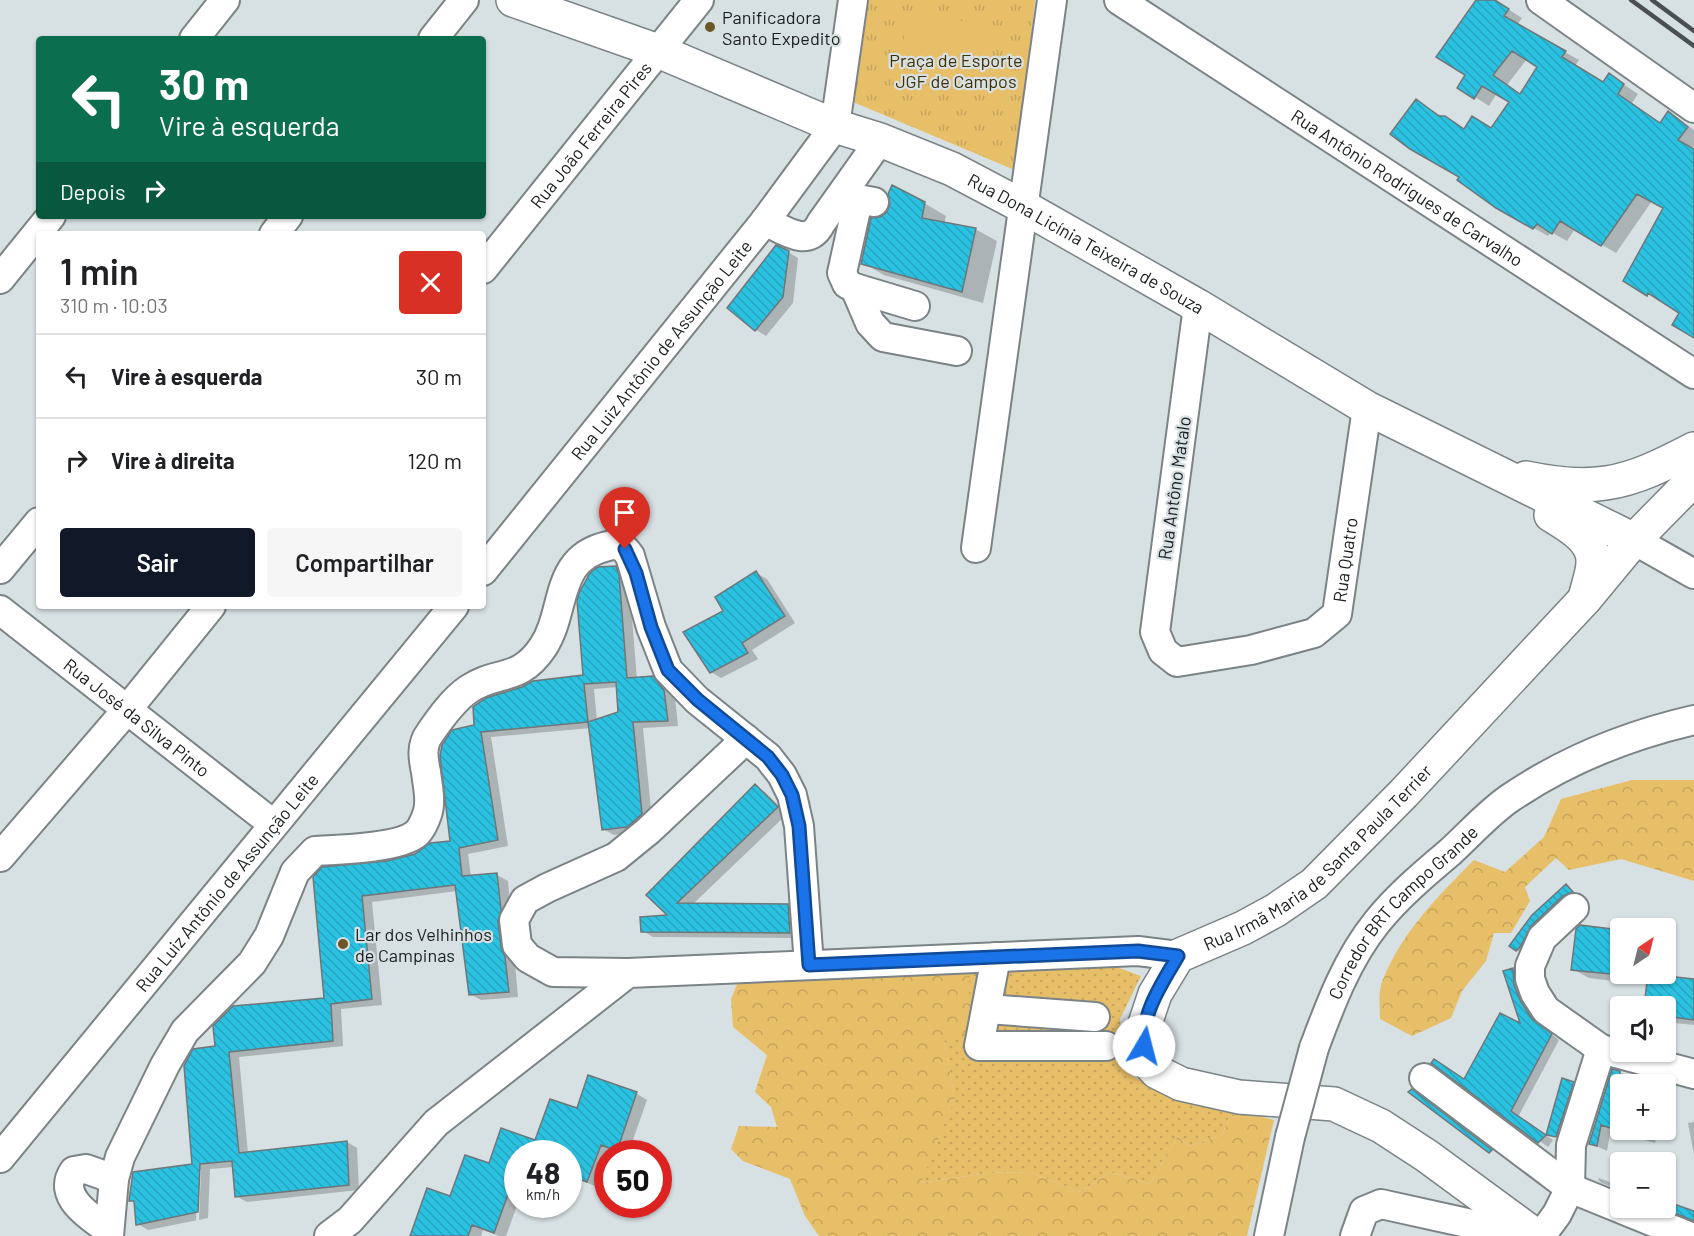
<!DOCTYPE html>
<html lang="pt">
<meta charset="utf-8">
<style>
body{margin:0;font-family:Barlow,sans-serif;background:#f6f6f6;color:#202124;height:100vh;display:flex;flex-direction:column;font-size:22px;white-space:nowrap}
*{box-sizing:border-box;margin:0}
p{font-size:20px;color:#757577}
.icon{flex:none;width:33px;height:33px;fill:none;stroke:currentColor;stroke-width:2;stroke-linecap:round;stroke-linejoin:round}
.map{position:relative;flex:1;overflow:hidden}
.sheet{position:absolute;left:36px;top:231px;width:450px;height:378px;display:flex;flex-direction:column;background:#fff;border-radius:6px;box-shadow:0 2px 4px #0004}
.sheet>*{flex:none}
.hud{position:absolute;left:36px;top:36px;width:450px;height:183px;border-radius:6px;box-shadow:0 2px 4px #0004;background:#0b6e4f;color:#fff;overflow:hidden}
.needle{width:39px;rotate:35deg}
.buttons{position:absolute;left:1610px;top:918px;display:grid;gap:12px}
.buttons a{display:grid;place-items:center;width:66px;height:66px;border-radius:6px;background:#fff;box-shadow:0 2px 4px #0004;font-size:30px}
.speed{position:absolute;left:504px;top:1140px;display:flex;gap:12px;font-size:30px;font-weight:700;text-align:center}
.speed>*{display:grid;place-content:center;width:78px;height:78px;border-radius:50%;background:#fff;box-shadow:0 2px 4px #0004;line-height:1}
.speed small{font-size:15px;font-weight:400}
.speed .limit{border:9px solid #d22;background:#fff;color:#111}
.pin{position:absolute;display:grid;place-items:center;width:51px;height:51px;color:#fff;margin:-62px -26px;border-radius:50% 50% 50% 0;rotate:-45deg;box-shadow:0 0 6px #0007}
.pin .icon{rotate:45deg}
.me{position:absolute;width:66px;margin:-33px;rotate:8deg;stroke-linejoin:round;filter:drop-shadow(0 0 4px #0008)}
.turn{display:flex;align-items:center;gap:21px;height:126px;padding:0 24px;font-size:27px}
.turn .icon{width:78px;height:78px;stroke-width:2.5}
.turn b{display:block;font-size:42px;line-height:51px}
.then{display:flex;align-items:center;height:57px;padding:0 24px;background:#0003;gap:12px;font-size:22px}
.round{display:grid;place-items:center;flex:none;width:63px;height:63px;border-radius:6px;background:#f6f6f6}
.summary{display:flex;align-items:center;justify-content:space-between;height:102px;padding:0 24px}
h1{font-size:36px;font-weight:600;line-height:45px}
.button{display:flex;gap:12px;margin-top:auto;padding:12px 24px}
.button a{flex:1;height:69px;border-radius:6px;background:#111827;color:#fff;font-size:24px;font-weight:600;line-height:69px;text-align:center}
.button a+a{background:#f6f6f6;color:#202124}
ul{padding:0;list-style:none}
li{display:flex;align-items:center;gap:18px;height:84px;padding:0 24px;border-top:2px solid #e0e0e0}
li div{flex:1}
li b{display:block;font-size:22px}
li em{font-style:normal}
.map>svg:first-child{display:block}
</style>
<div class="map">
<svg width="1694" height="1236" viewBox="0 0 1694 1236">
<defs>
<pattern id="grass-dots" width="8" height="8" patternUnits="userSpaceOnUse" patternTransform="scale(1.5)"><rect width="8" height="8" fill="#e8bf69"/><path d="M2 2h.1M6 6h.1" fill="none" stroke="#c6a45b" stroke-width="1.8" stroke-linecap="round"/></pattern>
<pattern id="forest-crowns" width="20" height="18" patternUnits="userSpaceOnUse" patternTransform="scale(1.5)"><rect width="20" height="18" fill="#e8bf69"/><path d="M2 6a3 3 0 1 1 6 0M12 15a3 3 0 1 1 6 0" fill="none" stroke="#c6a45b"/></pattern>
<pattern id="park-tufts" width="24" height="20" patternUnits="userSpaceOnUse" patternTransform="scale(1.5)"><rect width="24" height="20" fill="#e8bf69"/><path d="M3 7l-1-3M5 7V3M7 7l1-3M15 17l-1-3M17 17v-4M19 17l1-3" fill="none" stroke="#c6a45b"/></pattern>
<pattern id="building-back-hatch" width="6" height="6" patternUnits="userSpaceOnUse" patternTransform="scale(1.5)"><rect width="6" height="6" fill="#2bc1e0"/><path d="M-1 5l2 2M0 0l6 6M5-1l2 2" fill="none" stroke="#26a5c0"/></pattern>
</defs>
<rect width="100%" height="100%" fill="#d7e0e3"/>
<path fill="url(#grass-dots)" d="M1114,966L1141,976L1120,1019L1124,1051L1131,1075L1164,1094L1213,1101L1233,1108L1222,1135L1189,1146L1178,1136L1150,1184L1110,1172L1081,1192L1029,1172L988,1173L920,1183L955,1098L944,1041L970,969Z"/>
<path fill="url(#forest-crowns)" d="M1632,780H1694V881L1621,859L1569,870L1556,858L1525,887L1530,901L1511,933H1494L1486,961L1462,991L1451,1018L1412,1036L1380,1019C1380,1008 1378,992 1382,982C1401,933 1438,896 1474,860L1505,872L1544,837L1561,799Z
M970,969L967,1033L944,1041L955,1098L921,1183L988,1173L1029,1172L1081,1192L1110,1172L1150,1184L1178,1136L1189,1146L1222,1135L1233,1108L1274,1120L1247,1236H819L805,1216L790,1179L743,1161L731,1149L739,1126L777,1127L771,1107L755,1092L767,1055L733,1027L731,999L740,977Z"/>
<path fill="url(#park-tufts)" d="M869,0H1035L1017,171L853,102Z"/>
<path fill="#e8bf69" d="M907,13L995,26L988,78L900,67Z"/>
<path fill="#0003" fill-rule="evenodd" d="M1478,0H1494L1522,18L1517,25L1579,60L1575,66L1603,84H1623L1638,94L1632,103L1661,124L1669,113L1694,130V146L1691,149L1694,151V336L1681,313L1625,280L1665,208L1652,201L1616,253L1575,229L1567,241L1551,232L1548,236L1497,207L1461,177L1416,101L1465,130L1492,129L1511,102L1497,93L1489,106L1475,97L1467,75ZM1527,59L1539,67L1522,95L1507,85Z
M924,203L946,216L944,224L975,229L997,241L983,303L884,275L863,263Z
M788,252L798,258L793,303L766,336L756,330Z
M615,567L626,573L629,582L637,679L652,677L663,684L675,697L678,726L643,728L652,820L638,832L614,835L603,829L591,728L491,737L508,846L468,854L471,877L497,875L508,881L518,997L481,1000L470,994L457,891L372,902L382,1005L341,1009L343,1046L239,1057L248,1153L347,1142L357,1148L359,1190L247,1202L236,1196L234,1167L210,1169L208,1218L199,1220L201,1170H198L196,1220H198L148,1230L138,1224L136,1203L130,1200L193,1165L217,1048L325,1000L315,877L387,863L451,842L475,726L585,677ZM618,687L620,713L597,721L594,689Z
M756,573L767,579L795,623L752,650L758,659L721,678L711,672L725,612Z
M755,786L765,792L787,814L692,905L788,906L798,912L800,938L653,937L643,931L671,917L648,895Z
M1566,886L1577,895L1521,953L1516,950L1511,945Z
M1620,931V974H1639L1638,984L1589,978L1573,969Z
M1512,969L1521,974L1529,1008L1541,1026L1559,1040L1518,1117L1553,1140L1548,1147L1433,1063L1465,1081L1523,1026L1505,972Z
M1649,975L1694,981V1025L1665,1022V1006H1646Z
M1617,1072L1660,1084H1620V1130H1658L1655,1143L1611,1130L1607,1151L1590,1143Z
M589,1077L637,1094L647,1100L628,1154L611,1149L610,1154H608V1160L598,1187L568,1176V1154H518V1203L506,1236H499L483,1230L481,1236H411L451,1198L490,1165L536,1142L577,1110Z
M1564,1080L1578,1086L1561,1138L1547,1135Z
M1694,1122V1155L1688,1123Z
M1599,1178L1620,1186V1190L1602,1183L1598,1180Z"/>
<path fill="url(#building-back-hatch)" stroke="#6e7678" stroke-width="1.5" fill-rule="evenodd" d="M1476,0H1495L1509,9L1504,16L1566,51L1562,57L1603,82L1609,73L1624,84L1618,94L1660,123L1668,111L1688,127L1678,140L1694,149V338L1672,325L1679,313L1648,293L1647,296L1623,281L1663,208L1637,194L1601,246L1560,221L1552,234L1537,224L1533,229L1496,208L1457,180L1459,177L1410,149L1390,134L1416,99L1439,116H1445L1464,129L1472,116L1491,128L1509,102L1482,86L1474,99L1457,88L1465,75L1436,57ZM1512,51L1537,67L1520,94L1493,75Z
M892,185L925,202L922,218L976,228L962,292L861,264L871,218L880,217L887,212L890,204L888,194Z
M776,245L789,251L783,297L755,331L727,308Z
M616,566L619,575L627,678L653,676L664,690L668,721L633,722L642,814L627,827L602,830L588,722L481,732L498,840L459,848L462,876L497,873L501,910L498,922L501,947L505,957L509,992L469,995L455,885L362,896L372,999L331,1004L333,1041L229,1052L239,1153L347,1141L349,1185L235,1197L232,1161L200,1164L198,1212L136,1225L134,1201H129L133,1172L192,1164L184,1066L193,1049L215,1046L213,1026L233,1006L324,998L313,877L322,867L387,861L415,854L430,843L450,841L440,756L442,745L452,730L474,725L473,707L486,698L522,687L533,681L583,675L577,601L579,593L590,573L598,567ZM616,682L618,712L588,722L584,684Z
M756,571L785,616L742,643L748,653L710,673L683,632L723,611L715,597Z
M755,784L778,807L677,903L788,904L790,933L641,932L640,917L667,915L646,895Z
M1566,884L1573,892L1563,896L1531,926L1520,947L1516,951L1509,946L1532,915Z
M1580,925L1620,930V975L1571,970L1576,929Z
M1513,968L1514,985L1521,1002L1532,1019L1552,1034L1511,1111L1546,1135L1538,1143L1431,1063L1434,1059L1464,1079L1500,1013L1520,1023L1503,971Z
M1648,974L1694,979V1020L1665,1016V1006H1644Z
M1612,1069L1620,1071V1131L1601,1125L1597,1146L1589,1144Z
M588,1075L637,1092L617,1151L601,1145L587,1182L568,1175V1154H518V1189L511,1186L494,1233L472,1225L468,1236H410L427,1188L450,1196L465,1155L489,1163L501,1128L535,1140L550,1099L577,1108Z
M1562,1078L1574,1082L1556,1137L1546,1135Z
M1412,1089L1492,1150L1489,1153L1408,1092Z
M1665,1201L1694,1211V1221L1665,1209Z"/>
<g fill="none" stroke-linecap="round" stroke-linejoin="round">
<defs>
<g id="minor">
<path id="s1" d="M1119,0L1694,374"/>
<path d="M1541,0L1694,108"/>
<path d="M194,39L225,0"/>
<path d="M433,39L464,0"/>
<path d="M874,202L863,200L857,205L842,273L847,284L855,288L915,306"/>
<path d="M765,221C784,230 809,249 821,223L880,140"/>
<path d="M274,234L288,216"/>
<path id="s2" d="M483,269L699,0"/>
<path d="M0,279L51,216"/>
<path d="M855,288L870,323L883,337L957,351"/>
<path id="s3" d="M1198,306L1155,632L1163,651L1177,662L1251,650L1314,633L1337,614L1367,408"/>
<path d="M1634,540L1694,574"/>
<path d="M976,548L1052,0"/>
<path d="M0,569L39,522"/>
<path id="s4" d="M483,571L765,221L835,126L853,0"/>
<path id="s5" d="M0,610L273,824"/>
<path d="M0,857L126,711L211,606"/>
<path d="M1574,908L1542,938L1530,966V979L1535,993L1546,1010L1601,1049L1694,1074"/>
<path d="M996,957L979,1046H1106"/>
<path d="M628,973L553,972L528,958L517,945L514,920L525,900L547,888L616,857L648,831L746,739"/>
<path d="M987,1009L1095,1017"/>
<path id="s6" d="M1314,1048C1330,1005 1347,959 1377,922C1397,897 1424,874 1449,853C1469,835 1488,813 1510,798C1566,760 1629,735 1694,720"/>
<path d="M1424,1078L1570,1188L1688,1236"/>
<path id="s7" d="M0,1158L454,606"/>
<path d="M109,1230C91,1218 56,1196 74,1171L86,1169L114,1179"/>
<path d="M109,1236L114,1179L120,1157L165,1065L185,1031L252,963L269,936L295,872L315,851C337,850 401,848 417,833C423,827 429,812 429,804C430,794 427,782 426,772C423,758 421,745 430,733C441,717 454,699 469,689C497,670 519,683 543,647C567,611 553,558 608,546C619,543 624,547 630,556L651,627L668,670L697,700L768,757L782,775L792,795L799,826L809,965"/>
<path d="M329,1236L350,1220L436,1123L628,973L1138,951L1178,956"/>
<path d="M1269,1236L1290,1137"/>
<path d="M1355,1236L1364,1211L1381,1204L1526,1236"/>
<path d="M1541,1236L1557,1214L1570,1188L1571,1145L1601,1049"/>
</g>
<g id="major">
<path id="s8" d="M513,0L658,51L835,126L880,140L952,169L1022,206L1198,306L1367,408L1634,540"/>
<path d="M1526,478C1550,483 1581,487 1606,483C1636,479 1667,463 1694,449"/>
<path d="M1551,515C1567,525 1594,539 1593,562C1593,574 1587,587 1585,599"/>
<path id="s9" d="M1536,1236L1427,1156L1381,1126L1334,1104L1239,1097L1181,1084L1157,1072L1145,1059L1142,1033L1155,994L1178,956L1243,928L1276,910L1314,884L1404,793L1585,599L1634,540L1694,479"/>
</g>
</defs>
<use href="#minor" stroke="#7b8386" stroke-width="32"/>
<use href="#major" stroke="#7b8386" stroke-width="36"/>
<use href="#minor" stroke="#fff" stroke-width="28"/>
<use href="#major" stroke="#fff" stroke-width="33"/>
<path stroke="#4b4f51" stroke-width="4.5" d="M1631,0L1694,46
M1652,0L1694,31"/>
<defs>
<path id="minor-bridge" d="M1290,1137L1314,1048"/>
</defs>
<use href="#minor-bridge" stroke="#7b8386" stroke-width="32" stroke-linecap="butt"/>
<use href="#minor-bridge" stroke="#fff" stroke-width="28"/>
</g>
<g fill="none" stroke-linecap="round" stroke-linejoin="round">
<defs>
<path id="route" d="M625,549L636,573L651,627L668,670L698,700L768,757L782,775L792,795L799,826L809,965L1138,951L1178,956C1162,983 1141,1014 1144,1046"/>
</defs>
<use href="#route" stroke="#114b97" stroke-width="15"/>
<use href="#route" stroke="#1a73e8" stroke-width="10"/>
</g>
<g fill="#6c5625" stroke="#d7e0e3" stroke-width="2">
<circle cx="710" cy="27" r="6"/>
<circle cx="343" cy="944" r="6"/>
</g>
<g text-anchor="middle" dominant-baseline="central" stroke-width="4.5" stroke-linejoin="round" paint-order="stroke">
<g font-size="18" fill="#1b1e1f" stroke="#d7e0e3" text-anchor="start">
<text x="722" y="17">Panificadora<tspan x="722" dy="21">Santo Expedito</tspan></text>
<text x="355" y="934">Lar dos Velhinhos<tspan x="355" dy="21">de Campinas</tspan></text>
</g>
<g font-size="18" fill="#423005" stroke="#d7e0e3">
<text x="956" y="60">Praça de Esporte<tspan x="956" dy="21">JGF de Campos</tspan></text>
</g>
<g font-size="18" fill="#1b1e1f" stroke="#d7e0e3">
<text stroke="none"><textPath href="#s2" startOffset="172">Rua João Ferreira Pires</textPath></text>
<text stroke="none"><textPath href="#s1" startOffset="344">Rua Antônio Rodrigues de Carvalho</textPath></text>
<text stroke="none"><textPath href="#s8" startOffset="624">Rua Dona Licínia Teixeira de Souza</textPath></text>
<text stroke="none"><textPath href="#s4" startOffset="284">Rua Luiz Antônio de Assunção Leite</textPath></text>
<text transform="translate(1174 488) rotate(-82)">Rua Antôno Matalo</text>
<text stroke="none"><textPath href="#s3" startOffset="592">Rua Quatro</textPath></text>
<text stroke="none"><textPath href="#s5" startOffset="174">Rua José da Silva Pinto</textPath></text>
<text stroke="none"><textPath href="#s9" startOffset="726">Rua Irmã Maria de Santa Paula Terrier</textPath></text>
<text stroke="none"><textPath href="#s7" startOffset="357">Rua Luiz Antônio de Assunção Leite</textPath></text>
<text stroke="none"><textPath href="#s6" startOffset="165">Corredor BRT Campo Grande</textPath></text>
</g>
</g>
</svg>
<div class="buttons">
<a><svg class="needle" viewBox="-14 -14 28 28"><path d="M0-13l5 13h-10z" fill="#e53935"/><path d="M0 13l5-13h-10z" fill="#757577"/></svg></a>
<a><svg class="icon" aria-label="sound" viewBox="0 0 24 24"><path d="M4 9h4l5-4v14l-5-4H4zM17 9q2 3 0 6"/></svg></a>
<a>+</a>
<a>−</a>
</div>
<div class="speed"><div>48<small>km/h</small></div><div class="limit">50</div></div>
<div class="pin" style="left:625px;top:549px;background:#d93025"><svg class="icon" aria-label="arrive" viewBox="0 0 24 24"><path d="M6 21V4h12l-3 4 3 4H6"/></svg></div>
<svg class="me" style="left:1144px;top:1046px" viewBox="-20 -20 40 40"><circle r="19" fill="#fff"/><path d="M0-13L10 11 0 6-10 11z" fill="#1a73e8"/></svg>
<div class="hud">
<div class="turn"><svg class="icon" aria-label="left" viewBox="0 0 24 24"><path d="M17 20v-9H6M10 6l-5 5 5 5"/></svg><div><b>30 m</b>Vire à esquerda</div></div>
<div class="then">Depois<svg class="icon" aria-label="right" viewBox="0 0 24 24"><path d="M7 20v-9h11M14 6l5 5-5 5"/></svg></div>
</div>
<section class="sheet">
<div class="summary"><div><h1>1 min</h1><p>310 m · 10:03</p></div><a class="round" style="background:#d93025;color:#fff"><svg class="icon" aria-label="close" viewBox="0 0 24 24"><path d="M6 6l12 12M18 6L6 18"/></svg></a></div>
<ul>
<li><svg class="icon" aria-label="left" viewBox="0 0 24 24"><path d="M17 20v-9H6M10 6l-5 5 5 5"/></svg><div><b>Vire à esquerda</b></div><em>30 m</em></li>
<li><svg class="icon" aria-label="right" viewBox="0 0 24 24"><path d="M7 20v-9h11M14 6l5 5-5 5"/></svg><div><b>Vire à direita</b></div><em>120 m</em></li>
</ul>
<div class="button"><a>Sair</a><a>Compartilhar</a></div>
</section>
</div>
